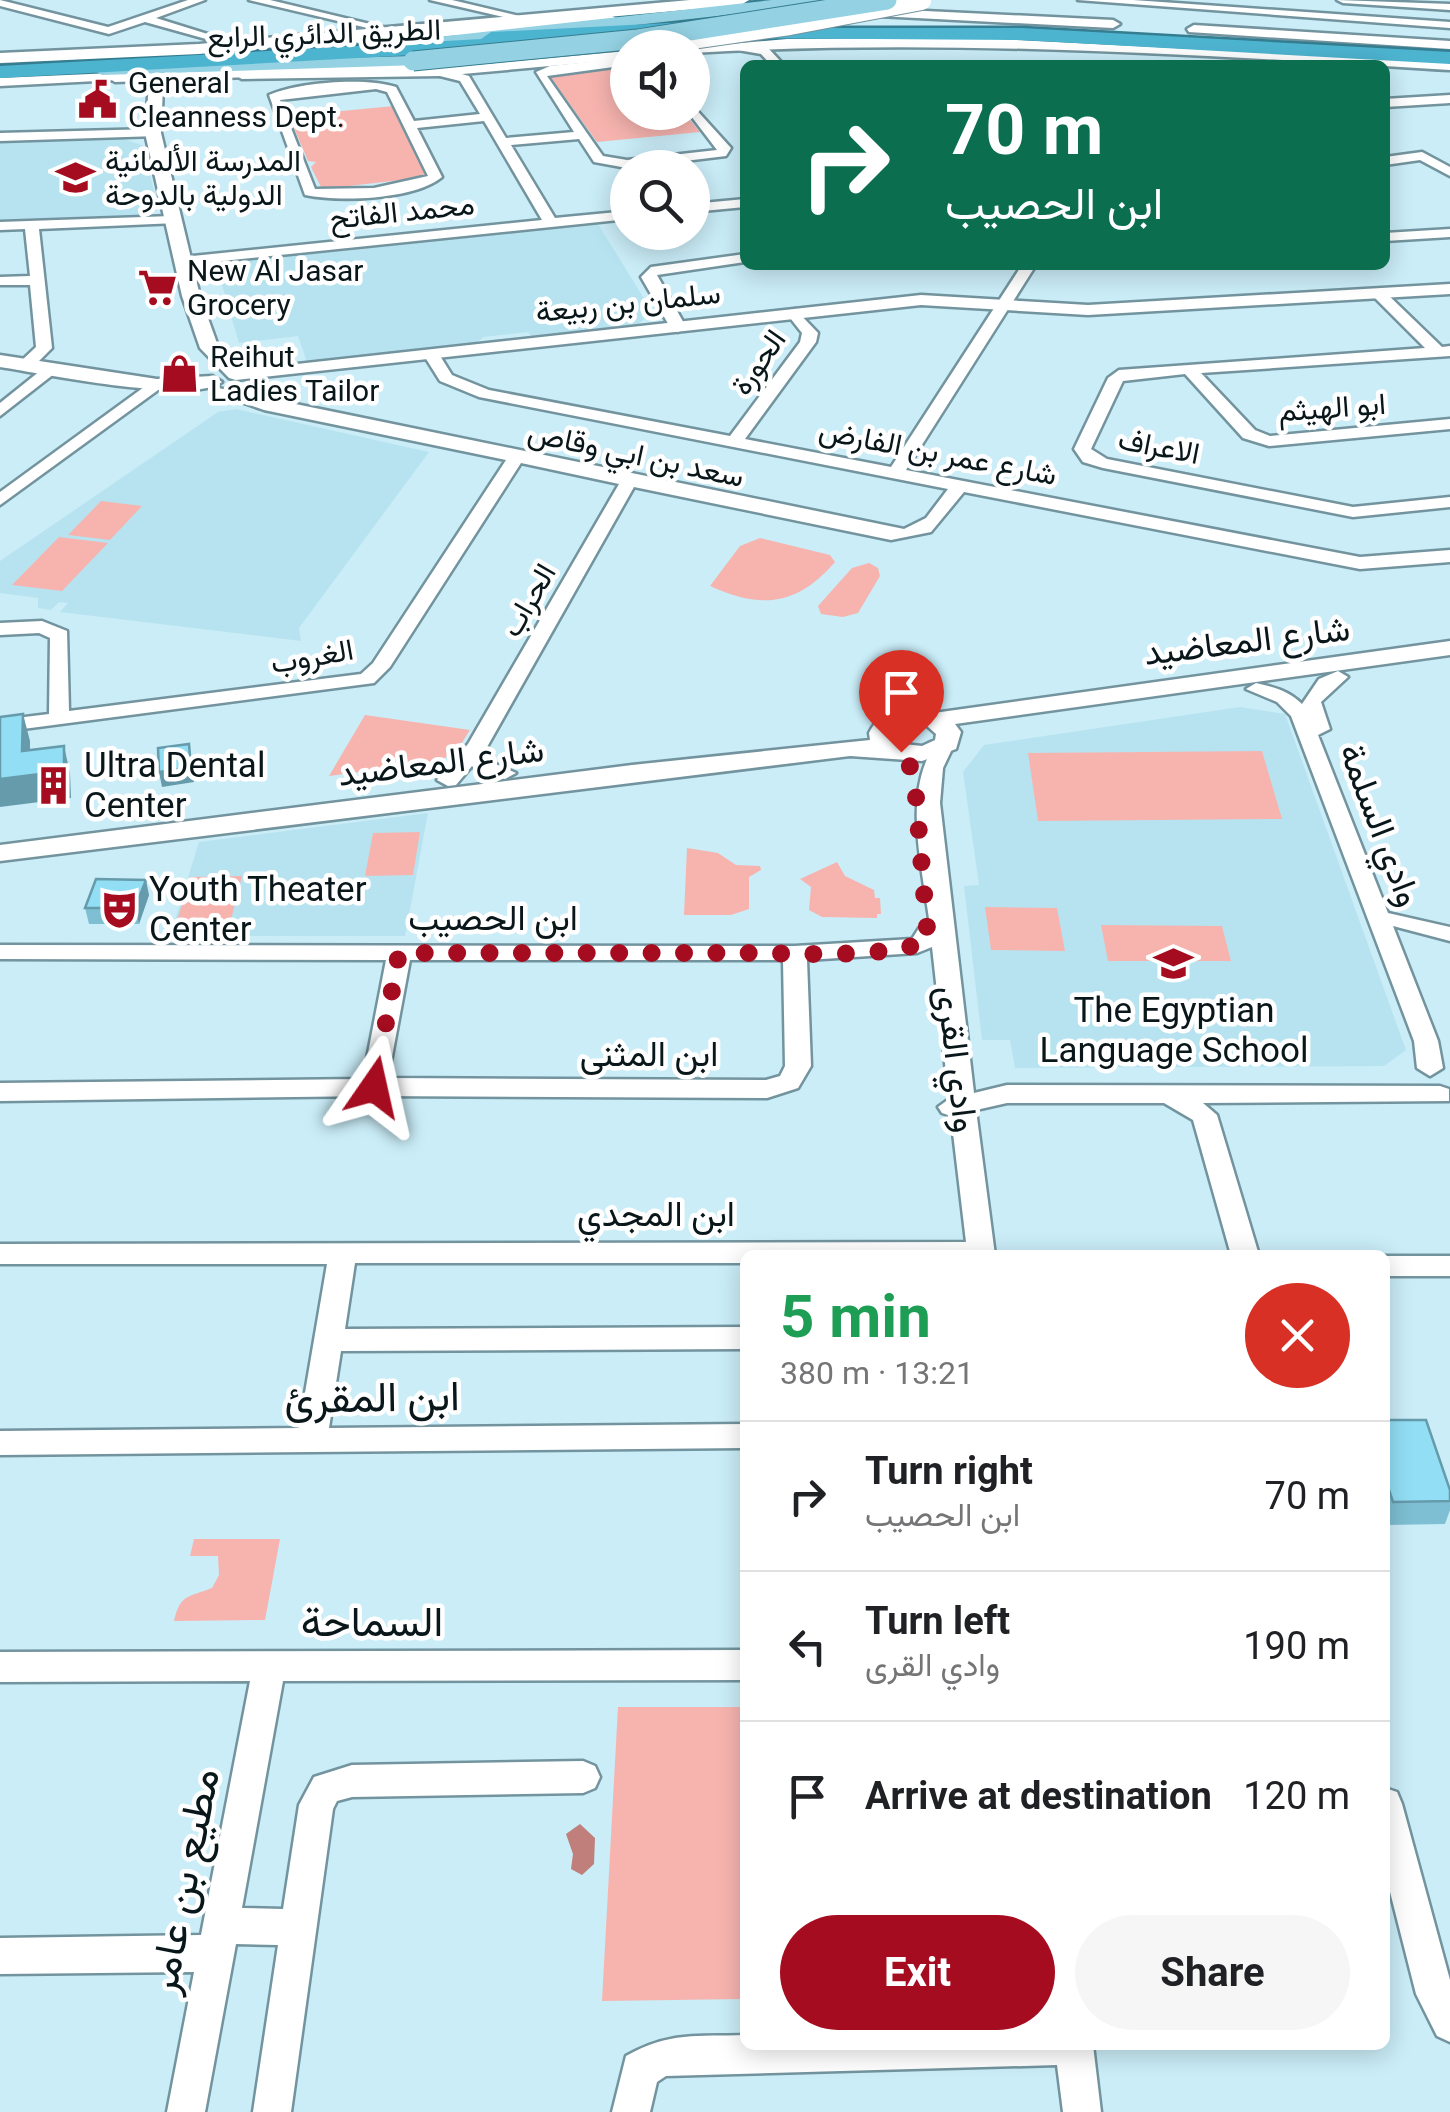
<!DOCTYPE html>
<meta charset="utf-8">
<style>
body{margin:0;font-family:Roboto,Vazirmatn,sans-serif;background:#f6f6f6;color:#202124;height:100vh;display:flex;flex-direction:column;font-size:38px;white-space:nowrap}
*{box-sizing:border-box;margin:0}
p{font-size:32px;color:#757577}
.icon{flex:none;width:55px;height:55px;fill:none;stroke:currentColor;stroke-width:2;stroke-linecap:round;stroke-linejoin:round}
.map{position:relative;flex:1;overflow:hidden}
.sheet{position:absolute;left:740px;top:1250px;width:650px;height:800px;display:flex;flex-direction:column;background:#fff;border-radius:15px;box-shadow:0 5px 25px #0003}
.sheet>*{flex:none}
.hud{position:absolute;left:740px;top:60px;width:650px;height:210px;border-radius:15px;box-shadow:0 5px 25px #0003;background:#0b6e4f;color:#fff;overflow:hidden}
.fabs{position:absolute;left:610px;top:30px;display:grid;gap:20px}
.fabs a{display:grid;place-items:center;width:100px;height:100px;border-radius:50%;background:#fff;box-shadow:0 5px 25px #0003;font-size:50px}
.pin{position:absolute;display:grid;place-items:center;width:85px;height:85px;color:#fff;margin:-102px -42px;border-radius:50% 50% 50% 0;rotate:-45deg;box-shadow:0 0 10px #0007}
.pin .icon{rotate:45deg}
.me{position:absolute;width:110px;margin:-55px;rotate:11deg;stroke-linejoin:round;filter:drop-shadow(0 0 8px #0008)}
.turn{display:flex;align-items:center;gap:35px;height:210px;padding:0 40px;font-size:45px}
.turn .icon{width:130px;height:130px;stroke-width:2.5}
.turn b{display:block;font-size:70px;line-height:85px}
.round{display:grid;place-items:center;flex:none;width:105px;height:105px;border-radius:52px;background:#f6f6f6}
.head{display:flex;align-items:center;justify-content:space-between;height:170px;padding:0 40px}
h1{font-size:60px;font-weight:700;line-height:75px;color:#1e9e55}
.primary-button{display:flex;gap:20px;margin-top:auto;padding:20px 40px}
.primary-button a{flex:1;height:115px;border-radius:60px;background:#a60c20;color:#fff;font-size:40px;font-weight:700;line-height:115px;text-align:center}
.primary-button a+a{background:#f6f6f6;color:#202124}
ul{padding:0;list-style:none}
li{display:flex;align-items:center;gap:30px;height:150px;padding:0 40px;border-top:2px solid #e0e0e0}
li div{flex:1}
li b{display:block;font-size:38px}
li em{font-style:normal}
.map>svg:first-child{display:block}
</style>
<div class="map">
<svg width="1450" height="2112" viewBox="0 0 1450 2112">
<rect width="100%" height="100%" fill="#caedf8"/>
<path fill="#b7e3f0" d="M123,139L142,145L159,209L147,216L0,221V142Z
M598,224L653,313L638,324L531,336L528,332L484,337L476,343L307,362L298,336L239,343L218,272L239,261Z
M236,409L429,452L299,628L301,641L60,612L68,603L59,602L51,610L38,608V598L0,593V561L218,412Z
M1240,707L1285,714L1406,1050L1384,1066L1015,1068L1010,1040H982L964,886L979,885L963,772L984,745Z
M428,813L405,936H170L199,842Z"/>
<path fill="#f7b4af" d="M617,65L627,67L628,112L684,113L700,132L597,142L549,75Z
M394,106L428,177L322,189L311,167L316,162L308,161L289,116Z
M101,501L142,506L110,540L68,535Z
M59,537L108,543L62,591L12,585Z
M760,538L830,555L835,562C798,605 762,610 710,586L740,546Z
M869,563L878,568L880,576L858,613L843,617L821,614L818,606L852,568Z
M365,715L470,730L458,749L440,761L329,776Z
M1262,751L1282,819L1038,821L1028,753Z
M420,832L413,875L365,876L373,833Z
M687,848L718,853L736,865L760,866L761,870L749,877V909L731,915H684Z
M837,862L845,876L874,890L875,898H880L881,914H877V918L822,917L809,910L811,887L800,879Z
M242,876L231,920L177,921L190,877Z
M985,907L1057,908L1065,951L991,950Z
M1101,925L1222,926L1231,961H1108Z
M194,1539H280L265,1620L174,1621C180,1594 189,1597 212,1588L219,1575L218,1556H190Z
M618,1707H745V1999L602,2001Z"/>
<path fill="#c07f7b" d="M580,1824L595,1838L594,1864L582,1875L571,1869L573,1854L566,1834Z"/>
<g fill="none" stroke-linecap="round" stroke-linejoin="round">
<defs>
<path id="minor" d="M0,0L108,27L188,0H205L156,18L230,41L224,44L145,22L109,34L0,6Z
M249,0H270L399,31L393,34Z
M430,0H452L536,20L530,23Z
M1078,0H1133L1450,22V28Z
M1337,0L1450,4V10L1343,3Z
M730,43L769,49L784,65H771L761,54L726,48Z
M628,58V65L547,76L603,156L627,160L717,150L688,112H692V105L731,148L726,156L627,168L594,162L579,139L511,145L555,218L628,211V219L183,265L176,261L183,257L542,220L484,121L417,128L442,177C414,200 339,202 305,195L269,95C299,82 365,77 396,87L414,121L480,114L460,81L436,75L440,68L469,76L506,138L574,132L536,72L550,66ZM376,89L387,92L428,176L374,188L315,189L280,100Z
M112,73L116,80L0,86V78Z
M1450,95V103L1385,107V99Z
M153,129L158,130V136L0,141V133Z
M1422,152L1450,167V176L1420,160L1385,165V157Z
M745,199V207L692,212V204Z
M172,216L177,217V223L39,229L52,348L32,368H20V362L36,347L30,285H0V277L30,276L25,229L0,230V222Z
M1450,229V237L1385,241V233Z
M745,254V262L657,275L686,327L678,332L670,327L641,277L651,267Z
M1022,265H1036L906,470L1360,557L1450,550V562L1360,569L964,492L931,532L891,540L634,487L487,747L491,762L516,773L505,779L476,770L472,766L456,785L448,786L437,780L468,744L619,484L521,463L390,667L374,683L0,732V720L49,714L50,638L39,633L0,635V623L42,621L67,631L69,711L361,674L373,663L506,460L264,410L218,394V388L904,529L926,518L948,489L479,397L440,381L423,354L437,351L452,375L489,390L730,436L800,342L802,333L787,314L795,309L818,333L816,342L745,439L891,467Z
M1374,291H1384L1442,347L1450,346V356L1201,373L1255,430L1270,436L1450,419V429L1269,446L1243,438L1185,374L1123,381L1091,449L1107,459L1353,507L1450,497V507L1353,517L1103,468L1083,462L1074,449L1108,378L1119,370L1425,348L1374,297Z
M45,367L59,370L0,416V403Z
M151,382L165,385L0,505V492Z
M1338,671L1348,677L1321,702L1330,729L1318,735L1388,913L1450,927V941L1393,926L1438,1041L1443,1068L1430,1076L1417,1068L1414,1041L1291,716L1277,702L1246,689L1256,683C1274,687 1289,691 1302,704L1319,679Z
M943,741L953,747L943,768L940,803L974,1093L1007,1085L1440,1086L1449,1089V1101L1203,1103L1217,1115L1259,1255H1231L1193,1120L1164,1103H1007L976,1110L995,1255H745V1263H355L345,1329L745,1327V1349L341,1351L329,1428L745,1424V1448L0,1455V1431L299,1428L327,1264H0V1244L966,1242L951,1116L942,1113L938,1107L949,1099L932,947L917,953L807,960L811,1066L798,1088L767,1098L374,1096L0,1101V1083L363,1079L386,960L0,959V945L795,946L912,939L919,928L930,926C923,869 901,793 936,743ZM410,960H783L785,1066L780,1076L766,1080L388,1078Z
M1385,1256H1450V1276H1385Z
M745,1650V1680L283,1681L242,1908L283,1909L299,1805L314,1777L352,1765L583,1761L595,1766L600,1777L595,1788L583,1793L352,1797L337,1801L333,1809L291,2112H253L278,1945L236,1944L205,2112H167L194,1972L0,1974V1938L201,1935L250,1681L0,1682V1652Z
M1385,1788L1397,1792L1402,1804L1450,1980V2042L1437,2036L1416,1994L1385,1872Z
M745,2035V2045H1093L1101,2112H1063L1057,2065L666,2076L657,2082L650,2112H612L626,2056C670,2031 697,2037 745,2035Z"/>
<path id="tertiary" d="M864,8L1113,20L1120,24L1113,28L859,15L857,12Z
M612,16L619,20L617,23L358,43L351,39L358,35Z
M1194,25L1450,41V49L1189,32L1187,29Z
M977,38L1450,62V70C1200,55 946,38 692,53V48H686L787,39Z
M628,51V59L440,76L242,79L235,75L242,71L440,68Z
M169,72L176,76L163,87L161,133L200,296L218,346L243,370L921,295L1088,305L1450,284V294L1088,315L921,305L236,380L229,378L200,348L182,296L145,133L149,85Z
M0,355L157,379L212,376L222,382C194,405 40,373 0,367Z
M1450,641V655L955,724L961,732L956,749L922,761L850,756L0,861V845L632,765L870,740L869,733C882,706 908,709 934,713ZM906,723L927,726L936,734L935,740L922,746L904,744L894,733Z"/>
<path id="secondary" d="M690,0H749L741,5L199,54L0,63V53L199,44Z
M452,60L460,65L458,69L115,82L107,77L115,72Z"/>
<path id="primary" d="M772,0H825L817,5L438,47L429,42L438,37Z
M413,56L419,57V65L102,75L93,70L102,65Z"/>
<path id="motorway" d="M687,22L697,28L694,32L529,42L519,49L0,78V66L481,39L491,32Z
M743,28H1021L1450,52V64L1021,40L736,38L733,34L736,30Z"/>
</defs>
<use href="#minor" stroke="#73949e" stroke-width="5"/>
<use href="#tertiary" stroke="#73949e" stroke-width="5"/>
<use href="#secondary" stroke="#73949e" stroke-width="5"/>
<use href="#primary" stroke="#357d90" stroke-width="4"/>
<use href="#motorway" stroke="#357d90" stroke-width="5"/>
<use href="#minor" fill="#fff" fill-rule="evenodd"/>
<use href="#tertiary" fill="#fff" fill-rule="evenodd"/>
<use href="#secondary" fill="#fff" fill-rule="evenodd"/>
<use href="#primary" fill="#94d2e3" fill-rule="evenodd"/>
<use href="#motorway" fill="#4db4d0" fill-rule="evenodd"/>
<defs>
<path id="secondary-bridge" d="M636,48L790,26L922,1"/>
<path id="primary-bridge" d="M413,61L638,39L887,0"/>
</defs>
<use href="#secondary-bridge" stroke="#73949e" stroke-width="20" stroke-linecap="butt"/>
<use href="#primary-bridge" stroke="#357d90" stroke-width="21" stroke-linecap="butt"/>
<use href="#secondary-bridge" stroke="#fff" stroke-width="18"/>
<use href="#primary-bridge" stroke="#94d2e3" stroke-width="19"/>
</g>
<path fill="#7ebfd3" d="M149,895L139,924H89L85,908Z
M1385,1420L1450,1490V1510L1445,1524L1385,1525Z"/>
<path fill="#669bac" d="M23,714L30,741V775L64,746L70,773L71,798L0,807V779L22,751Z
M189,744L194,782L162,787L159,772Z
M146,880L149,895L139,924L135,908Z"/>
<path fill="#92def5" stroke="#669bac" stroke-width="2.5" d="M23,714L22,751L64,746V771L0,779V717Z
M189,744L191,768L159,772L158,748Z
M96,879L146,880L135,908H85Z
M1385,1420H1426L1450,1490V1501L1393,1502L1385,1478Z"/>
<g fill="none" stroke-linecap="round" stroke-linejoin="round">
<path stroke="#a60c20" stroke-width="18" stroke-dasharray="0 32.4" d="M374,1087L399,953C517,953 635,953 752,953C794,953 893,959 928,940L914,773L901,752"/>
</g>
<defs>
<symbol id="civic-bare" viewBox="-9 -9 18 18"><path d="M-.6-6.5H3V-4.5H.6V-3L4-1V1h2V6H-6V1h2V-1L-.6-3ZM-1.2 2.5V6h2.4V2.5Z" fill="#a60c20" stroke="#fff" stroke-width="2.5" paint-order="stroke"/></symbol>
<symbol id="school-bare" viewBox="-9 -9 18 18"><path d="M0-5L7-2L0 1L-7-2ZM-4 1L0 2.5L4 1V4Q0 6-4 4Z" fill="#a60c20" stroke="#fff" stroke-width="2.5" paint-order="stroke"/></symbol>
<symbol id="supermarket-bare" viewBox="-9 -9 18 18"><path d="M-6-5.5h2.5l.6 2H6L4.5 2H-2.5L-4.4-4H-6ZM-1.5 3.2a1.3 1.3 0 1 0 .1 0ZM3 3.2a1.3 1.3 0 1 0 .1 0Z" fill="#a60c20" stroke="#fff" stroke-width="2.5" paint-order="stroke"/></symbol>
<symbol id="shop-bare" viewBox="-9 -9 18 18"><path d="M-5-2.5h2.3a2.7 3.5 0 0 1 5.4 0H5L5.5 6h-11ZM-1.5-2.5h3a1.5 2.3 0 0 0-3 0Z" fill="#a60c20" stroke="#fff" stroke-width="2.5" paint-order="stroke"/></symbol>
<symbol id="building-bare" viewBox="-9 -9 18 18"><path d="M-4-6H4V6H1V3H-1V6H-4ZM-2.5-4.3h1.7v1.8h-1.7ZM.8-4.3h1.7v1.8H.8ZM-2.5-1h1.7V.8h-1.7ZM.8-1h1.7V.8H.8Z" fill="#a60c20" stroke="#fff" stroke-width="2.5" paint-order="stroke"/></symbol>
<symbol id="theatre-bare" viewBox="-9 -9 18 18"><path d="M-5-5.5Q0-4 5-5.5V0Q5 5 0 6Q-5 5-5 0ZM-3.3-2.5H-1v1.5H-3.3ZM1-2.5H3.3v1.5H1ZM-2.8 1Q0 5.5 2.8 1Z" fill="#a60c20" stroke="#fff" stroke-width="2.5" paint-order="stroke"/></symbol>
</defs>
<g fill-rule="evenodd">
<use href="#civic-bare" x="70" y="72" width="55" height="55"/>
<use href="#school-bare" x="48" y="150" width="55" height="55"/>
<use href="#supermarket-bare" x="130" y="260" width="55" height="55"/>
<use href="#shop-bare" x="152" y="346" width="55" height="55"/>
<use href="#building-bare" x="26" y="758" width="55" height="55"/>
<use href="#theatre-bare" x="92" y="882" width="55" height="55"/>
<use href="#school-bare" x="1146" y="936" width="55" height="55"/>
</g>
<g text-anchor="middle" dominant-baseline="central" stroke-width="9" stroke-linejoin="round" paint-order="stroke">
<g font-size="30" fill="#09161a" stroke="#fff">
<text transform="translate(324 33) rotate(-2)">الطريق الدائري الرابع</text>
<text transform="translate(402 211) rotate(-6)">محمد الفاتح</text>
<text transform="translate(628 302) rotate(-6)">سلمان بن ربيعة</text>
<text transform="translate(758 362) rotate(-55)">الحورة</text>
<text transform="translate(1332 407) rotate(-4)">ابو الهيثم</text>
<text transform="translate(1159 446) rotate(11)">الاعراف</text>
<text transform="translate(938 452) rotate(11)">شارع عمر بن الفارض</text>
<text transform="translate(636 454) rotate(12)">سعد بن ابي وقاص</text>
<text transform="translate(528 600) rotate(-60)">الحراب</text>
<text transform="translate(312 656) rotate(-10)">الغروب</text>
</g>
<g font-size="30" fill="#09161a" stroke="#fff" text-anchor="start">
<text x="128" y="82">General<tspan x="128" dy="34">Cleanness Dept.</tspan></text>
<text x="105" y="160">المدرسة الألمانية<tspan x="105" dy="34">الدولية بالدوحة</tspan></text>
<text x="187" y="270">New Al Jasar<tspan x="187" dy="34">Grocery</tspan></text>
<text x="210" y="356">Reihut<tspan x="210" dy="34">Ladies Tailor</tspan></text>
</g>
<g font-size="35" fill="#09161a" stroke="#fff">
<text transform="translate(1247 641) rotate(-7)">شارع المعاضيد</text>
<text transform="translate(441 762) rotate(-7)">شارع المعاضيد</text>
<text transform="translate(1380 825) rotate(69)">وادي السلمة</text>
<text x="493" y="918">ابن الحصيب</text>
<text x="649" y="1054">ابن المثنى</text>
<text transform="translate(957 1059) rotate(83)">وادي القرى</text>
<text x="656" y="1214">ابن المجدي</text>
</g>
<g font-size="35" fill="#09161a" stroke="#fff" text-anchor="start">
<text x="84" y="765">Ultra Dental<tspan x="84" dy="40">Center</tspan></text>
<text x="149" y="889">Youth Theater<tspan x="149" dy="40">Center</tspan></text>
<text x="1174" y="1010" text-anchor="middle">The Egyptian<tspan x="1174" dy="40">Language School</tspan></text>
</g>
<g font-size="42" fill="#09161a" stroke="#fff">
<text transform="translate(372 1397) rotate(-1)">ابن المقرئ</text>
<text x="372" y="1621">السماحة</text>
<text transform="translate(183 1881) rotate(-79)">مطيع بن عامر</text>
</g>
</g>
</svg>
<div class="fabs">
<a><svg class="icon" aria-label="sound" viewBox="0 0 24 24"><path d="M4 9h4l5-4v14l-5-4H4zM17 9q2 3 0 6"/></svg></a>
<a><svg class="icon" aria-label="search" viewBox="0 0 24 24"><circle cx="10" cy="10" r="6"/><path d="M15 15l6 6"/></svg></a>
</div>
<div class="pin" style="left:901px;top:752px;background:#d93025"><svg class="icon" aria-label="arrive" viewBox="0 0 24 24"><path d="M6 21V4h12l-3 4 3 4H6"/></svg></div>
<svg class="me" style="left:374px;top:1087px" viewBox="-20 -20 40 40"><path d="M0-17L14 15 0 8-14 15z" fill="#a60c20" stroke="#fff" stroke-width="4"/></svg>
<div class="hud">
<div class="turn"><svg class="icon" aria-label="right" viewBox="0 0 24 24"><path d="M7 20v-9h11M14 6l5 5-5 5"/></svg><div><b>70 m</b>ابن الحصيب</div></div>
</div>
<section class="sheet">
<div class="head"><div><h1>5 min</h1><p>380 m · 13:21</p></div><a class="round" style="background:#d93025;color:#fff"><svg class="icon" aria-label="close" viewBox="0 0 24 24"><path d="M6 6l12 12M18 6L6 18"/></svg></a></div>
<ul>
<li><svg class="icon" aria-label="right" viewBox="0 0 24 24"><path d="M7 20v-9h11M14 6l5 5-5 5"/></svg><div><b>Turn right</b><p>ابن الحصيب</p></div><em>70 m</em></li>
<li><svg class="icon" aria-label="left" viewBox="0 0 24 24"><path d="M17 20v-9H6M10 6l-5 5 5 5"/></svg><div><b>Turn left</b><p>وادي القرى</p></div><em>190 m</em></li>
<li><svg class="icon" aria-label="arrive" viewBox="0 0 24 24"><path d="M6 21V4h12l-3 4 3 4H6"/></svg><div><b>Arrive at destination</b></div><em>120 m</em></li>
</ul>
<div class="primary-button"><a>Exit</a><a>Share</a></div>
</section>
</div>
